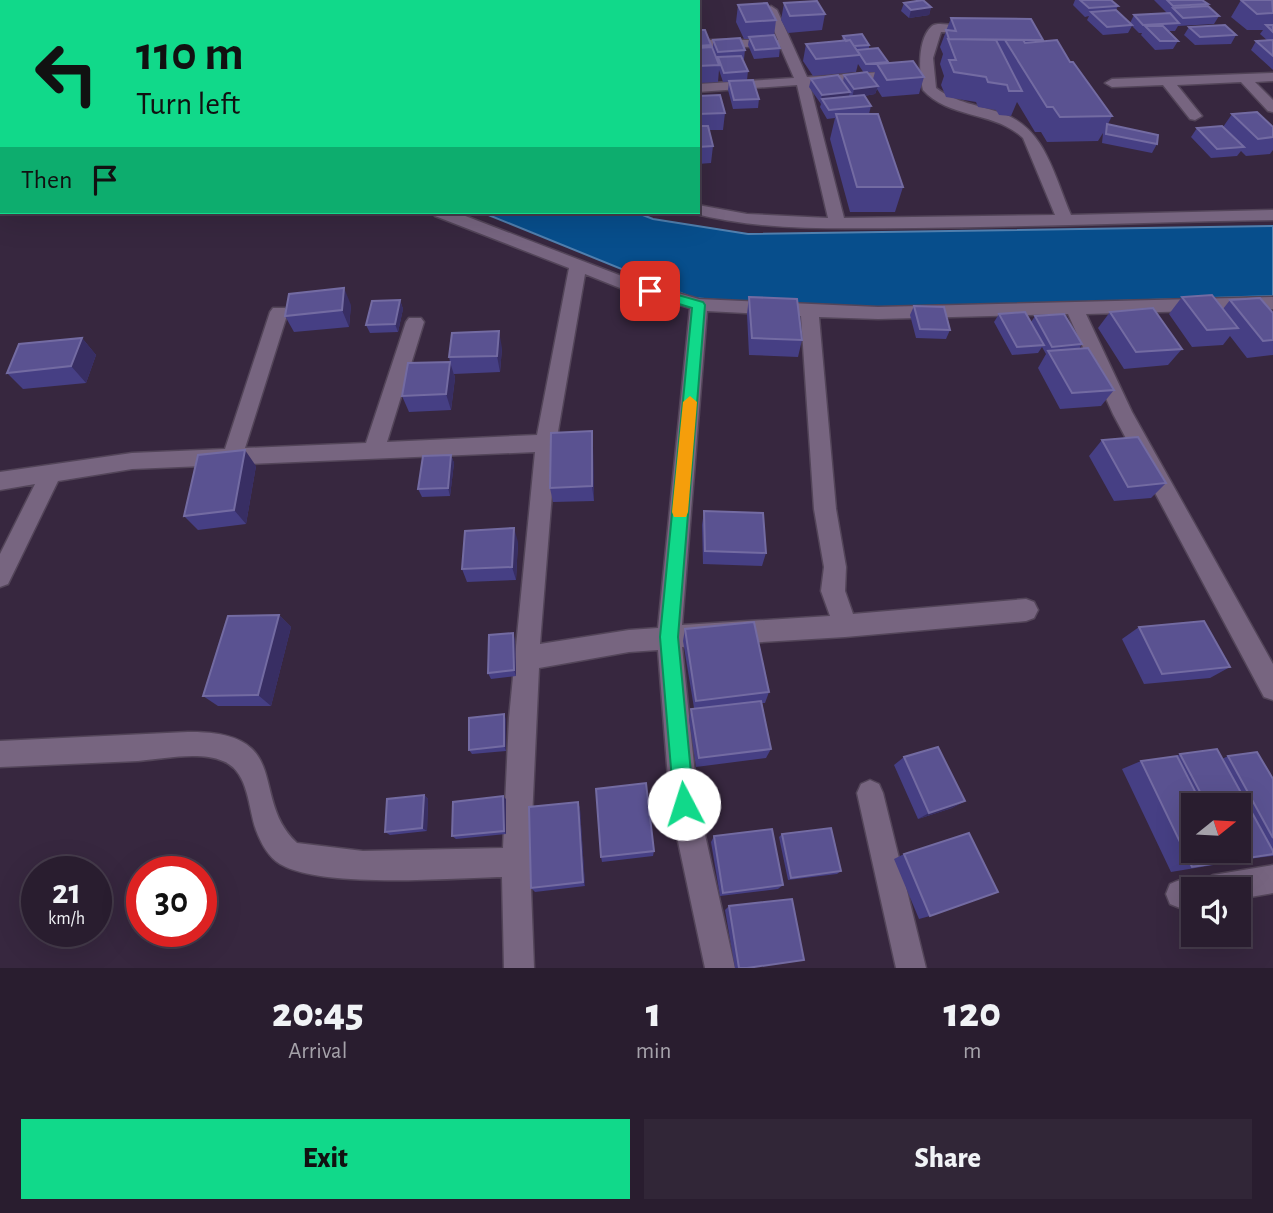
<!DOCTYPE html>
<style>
body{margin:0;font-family:"Alegreya Sans",sans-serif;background:#312637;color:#f1f3f6;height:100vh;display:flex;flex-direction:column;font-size:26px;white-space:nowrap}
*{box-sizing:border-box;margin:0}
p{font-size:23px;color:#a5a2aa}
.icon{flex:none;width:38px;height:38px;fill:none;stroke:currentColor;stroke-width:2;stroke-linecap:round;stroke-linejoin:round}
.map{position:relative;height:968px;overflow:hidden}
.side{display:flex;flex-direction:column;background:#291d2f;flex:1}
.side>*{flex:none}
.banner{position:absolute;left:0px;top:0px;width:700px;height:214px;box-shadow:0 7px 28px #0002,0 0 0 2px #453b4b;background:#11d98a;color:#111;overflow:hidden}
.needle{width:46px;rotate:72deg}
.tools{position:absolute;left:1181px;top:793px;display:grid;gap:14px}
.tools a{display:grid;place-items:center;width:70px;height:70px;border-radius:0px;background:#291d2f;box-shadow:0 7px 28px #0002,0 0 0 2px #453b4b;font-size:35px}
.speed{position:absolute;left:21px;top:856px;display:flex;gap:14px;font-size:35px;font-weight:700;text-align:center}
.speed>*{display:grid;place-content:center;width:91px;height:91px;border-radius:50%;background:#291d2f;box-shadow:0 7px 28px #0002,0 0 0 2px #453b4b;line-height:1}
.speed small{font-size:18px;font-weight:400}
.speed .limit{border:10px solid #d22;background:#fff;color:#111}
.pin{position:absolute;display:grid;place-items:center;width:60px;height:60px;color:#fff;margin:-30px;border-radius:14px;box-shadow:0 4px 10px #0006}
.me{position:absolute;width:77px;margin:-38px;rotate:355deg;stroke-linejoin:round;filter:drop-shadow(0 0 5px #0008)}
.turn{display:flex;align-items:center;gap:24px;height:147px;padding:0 21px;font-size:32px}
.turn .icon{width:91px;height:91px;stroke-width:2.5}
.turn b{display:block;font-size:49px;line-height:60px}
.then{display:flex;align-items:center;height:66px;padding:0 21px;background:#0003;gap:14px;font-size:26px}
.eta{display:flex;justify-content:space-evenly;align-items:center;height:119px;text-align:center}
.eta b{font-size:42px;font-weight:800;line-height:49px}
.action{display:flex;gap:14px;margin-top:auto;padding:14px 21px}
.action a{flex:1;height:80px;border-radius:0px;background:#11d98a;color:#111;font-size:28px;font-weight:800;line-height:80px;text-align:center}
.action a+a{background:#312637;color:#f1f3f6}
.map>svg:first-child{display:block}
</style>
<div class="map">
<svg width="1273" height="968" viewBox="0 0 1273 968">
<rect width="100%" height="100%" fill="#37273f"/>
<path fill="#074e8c" stroke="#507fae" stroke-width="2" d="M481,212H635L653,219L748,234L1273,226V296L833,310L693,298Z"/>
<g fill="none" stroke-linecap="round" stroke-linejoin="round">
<defs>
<path id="street" d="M86,0H102L103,2H87Z
M533,0H545V2H533Z
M771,6L777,10L807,77L894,71L901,75L894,79L810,85L844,218L1055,215L1023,138C995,111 949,119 923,90C919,73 917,39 932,26C937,22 948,25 954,25C963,25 973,24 980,29L974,33L941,32L933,58L936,88C956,103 979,105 1001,113C1045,127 1054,176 1071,215L1273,210V220C1154,222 1035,227 915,228C841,228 765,232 692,213L698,212V205L747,214L828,218L797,85L698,92V84L794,78L780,46L698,48V40H778L765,10Z
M1273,73V81L1255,82L1273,100V112L1268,111L1241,82L1177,85L1202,116L1195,120L1190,119L1163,85L1112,87L1105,83L1112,79Z
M433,212H455L632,280L699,299L878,307L1273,297V309L1086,314L1132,412L1273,664V700L1264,697L1113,414L1068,314L878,319L819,317L836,509L846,567L845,591L853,614L1026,599L1034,602L1038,610L1034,618L1026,621L845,637L682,647L698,804L735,968H705L670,804L658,650L629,652L539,668L530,862L534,968H504L502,877C451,878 322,889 280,864C268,857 261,843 256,830C248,808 249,771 223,761C199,751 164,759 138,761C92,763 46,765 0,767V741L188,732C296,731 248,798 297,843L363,851L503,848L509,718L535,452L132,469L58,481L8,584L0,587V554L35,484L0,490V472L132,453L225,449L270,312L273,308H285L288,312L245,448L366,443L406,322L409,318H421L424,322L387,442L537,435L569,268L435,216ZM585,274L620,288L690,308L658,628L629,630L540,644L556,443ZM707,311L801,316L814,509L824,567L821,591L830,616L682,625Z
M870,780L879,784L883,793L926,968H896L857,793L861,784Z
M1273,865V893L1239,899V889H1194V906L1180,908L1170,904L1166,894L1170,884C1181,879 1191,876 1202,881L1213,875Z"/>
</defs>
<use href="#street" stroke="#534559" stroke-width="3"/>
<use href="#street" fill="#776580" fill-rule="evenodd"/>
</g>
<path fill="#463f84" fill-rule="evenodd" d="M240,0H268V2H241Z
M337,0H382V2H337Z
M1075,0H1111L1118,6L1116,10L1130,23L1134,15L1168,14L1154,0H1202L1208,4L1206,6L1219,16L1214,24L1178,26L1175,31H1169L1178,41L1173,49L1155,50L1141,35L1142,33H1139L1132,26L1128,33L1103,35L1087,20L1089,16L1085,17L1073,5Z
M1241,0L1273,1V70L1251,50L1256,41H1268L1260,34L1263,30H1247L1231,17Z
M784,3L825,14L822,30L788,33L781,20Z
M904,3L931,7L929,15L909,18L901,11Z
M738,5L776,20L774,36L780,48L779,57L754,59L748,45L749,39H744L736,22Z
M951,18L1043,40L1042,42L1070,62L1112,116L1108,124L1157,144L1152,153L1102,143L1103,133L1098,141L1047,142L1041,132H1035L1017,102L1011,116L999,115L996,110L978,107L976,102L946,97L941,85L944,76L940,64L943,54L940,47Z
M1189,27L1236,35L1231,44L1195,45L1184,35Z
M698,30L711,45V47L713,48V40L745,50L744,59H743L748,71L747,80L723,82L719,70L718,82L698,83Z
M843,36L869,45V49L888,62V63L924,77L919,94L882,97L877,89L875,94L864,96L871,106L869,114L903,187L895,212H850L830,139L835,118L827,119L820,107L821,104L809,87L811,79L843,82L844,75L864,73L858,64L856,72L813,76L803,61L806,44L842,41ZM867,72H875L873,79Z
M729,81L759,99L758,108L733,109L728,90Z
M698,96L725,113L723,130H709L713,146L711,163L698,164Z
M1232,114L1273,127V150L1270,154L1246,156L1241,151L1237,156L1211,158L1191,137L1197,128L1223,127Z
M749,297L802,340L798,357L749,355L747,314Z
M1182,297L1223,309L1230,300L1273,313V355L1247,358L1230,336L1223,345L1192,347L1169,314Z
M400,300L403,309L398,332L370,333L366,325Z
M351,305L349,327L294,332L285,316Z
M914,306L950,330L946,339L916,338L910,315Z
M1110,312L1182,349L1168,365L1124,369L1098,328Z
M999,314L1031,322L1035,316L1082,344L1079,349L1114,390L1101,406L1060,409L1038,368L1046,354L1042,347L1038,353L1012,355L994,322Z
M82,338L96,355L86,383L23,389L7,373Z
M502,348L500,372L454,374L455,378L451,410L409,412L402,396L450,362L449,357Z
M1102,440L1166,483L1151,498L1114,501L1089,456Z
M593,447L594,501L553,502L550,488Z
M451,455L454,463L450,496L422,497L418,489Z
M256,466L246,524L198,530L184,516Z
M704,511L766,553L762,566L703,564L702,525Z
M518,542L516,580L467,582L462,569Z
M279,615L291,627L271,706H218L203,696Z
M1139,627L1230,667L1210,678L1144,684L1122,639Z
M685,629L769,692L765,703H762L771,749L766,758L696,767L689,719L691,709L694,708L683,641Z
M515,639L516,676L491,679L488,673Z
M506,719V751L472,754L469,750Z
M1180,754L1222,759L1228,756L1273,779V856L1256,858L1171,872L1122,769L1141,761L1175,757ZM1194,805H1239V850H1194Z
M904,757L965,801L952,808L918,819L894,765Z
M424,795L428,799L427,831L390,835L385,832Z
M506,799V834L456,839L452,836Z
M578,802L580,809L585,886L535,892L531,888Z
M782,834L841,871L837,874L788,880L779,837Z
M714,836L783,885L778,889L720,896L711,842Z
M654,851L653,856L602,862L601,857Z
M904,854L930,916L919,919L894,859Z
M729,906L748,968H735L725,910Z"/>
<path fill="#382e63" d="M931,7L929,15L909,18L911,10Z
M878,86L875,94L852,98L854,89Z
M850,92L848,100L822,99L820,104L822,95Z
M344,288L351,305L349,327L342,310Z
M400,300L403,309L398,332L395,324Z
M499,331L502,348L500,372L497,356Z
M82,338L96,355L86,383L71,366Z
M450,362L455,378L451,410L446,394Z
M592,431L593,447L594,501L592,486Z
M245,450L256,466L246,524L234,510Z
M451,455L454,463L450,496L448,488Z
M514,528L518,542L516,580L512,567Z
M279,615L291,627L271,706L258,695Z
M513,633L515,639L516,676L514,670Z
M504,714L506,719V751L504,746Z
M424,795L428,799L427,831L422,828Z
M503,796L506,799V834L504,831Z
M965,801L952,808L918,819L929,813Z
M578,802L580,809L585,886L583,882Z"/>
<path fill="#5a5291" stroke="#736ba2" stroke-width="2" d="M218,0H234L233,2H217Z
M923,0L931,7L911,10L904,3Z
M1080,0H1111L1118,6L1089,8Z
M1167,0H1202L1208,4L1173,6Z
M1241,0H1272L1273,13L1257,14Z
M817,1L825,14L790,16L784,3Z
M767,3L776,20L746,22L738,5Z
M1208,6L1219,16L1183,18L1173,8Z
M1116,10L1132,25L1107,27L1091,12Z
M1170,13L1179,23L1143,25L1134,15Z
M951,18L1031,19L1043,40L949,39L946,30L956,31Z
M1225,25L1236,35L1200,37L1189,27Z
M1266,25H1273V32Z
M1145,26H1163L1178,41H1160Z
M698,30H705L711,45L698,46Z
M862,34L869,45L854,46L850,40L846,41L843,36Z
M774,35L780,48L755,50L749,37Z
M740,38L745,50L718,52L713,40Z
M948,39L996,40L1022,91H1009L1007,85L988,82L986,77L954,72L949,60H956Z
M850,40L860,55L816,59L806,44Z
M1005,40H1023L1025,43L1057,40L1070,62H1073L1112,116L1060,117L1053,107H1047Z
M1273,40V56L1256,41Z
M712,47L719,65L698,66V48Z
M878,48L888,62L866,64L857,50Z
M741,56L748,71L724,73L718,57Z
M913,61L924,77L887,80L877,64Z
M867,72L878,86L854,89L844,75Z
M838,75L850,92L822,95L811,79Z
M753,80L759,99L734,100L729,81Z
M720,95L725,113L698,114V96Z
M864,95L871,106L829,110L822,99Z
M1257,112L1273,127V137L1258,139L1232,114Z
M836,114H878L903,187H857Z
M1107,124L1158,135L1157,144L1106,134Z
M698,126H708L713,146L698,147Z
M1222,126L1244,147L1217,149L1197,128Z
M344,288L342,310L285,316L289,294Z
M1212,295L1238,328L1207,330L1182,297Z
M749,297L797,299L802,340L752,338Z
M1260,298L1273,313V340L1263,341L1230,300Z
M400,300L395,324L366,325L372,301Z
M914,306L944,307L950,330L920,329Z
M1153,308L1182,349L1136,352L1110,312Z
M1025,312L1044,345L1017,347L999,314Z
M1064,314L1082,344L1052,347L1035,316Z
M499,331L497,356L449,357L452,333Z
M82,338L71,366L7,373L19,344Z
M1088,348L1114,390L1072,393L1048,351Z
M450,362L446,394L402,396L408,363Z
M592,431V486L550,488L551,433Z
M1138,437L1166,483L1128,487L1102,440Z
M245,450L234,510L184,516L198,455Z
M451,455L448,488L418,489L423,456Z
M704,511L763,513L766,553L705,551Z
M514,528L512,567L462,569L465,531Z
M279,615L258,695L203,696L228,616Z
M1204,621L1230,667L1162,674L1139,627Z
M754,622L769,692L696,701L685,629Z
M513,633L514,670L488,673L489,635Z
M761,701L771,749L699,758L691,709Z
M504,714V746L469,750V718Z
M938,747L965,801L929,813L904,757Z
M1217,749L1273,851V854L1235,860L1231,850H1239V805H1207L1180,754Z
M1257,752L1273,779V838L1228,756Z
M1177,756L1202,805H1194V850H1225L1231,861L1192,867L1141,761Z
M646,783L654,851L601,857L596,789Z
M424,795L422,828L385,832L387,799Z
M503,796L504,831L452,836L453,802Z
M578,802L583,882L531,888L529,807Z
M831,828L841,871L791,878L782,834Z
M772,829L783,885L723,893L714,836Z
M969,833L998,892L930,916L904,854Z
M792,899L804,960L747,968H739L729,906Z"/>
<path fill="#11d98a" stroke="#0b8d5a" stroke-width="2" d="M650,287L703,302L705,305L678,637L694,804L691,812L684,815L677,812L674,804L660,637L692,308L646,294L644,291Z"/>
<path fill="#f59e0b" d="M690,396L697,402L688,512L686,517H674L672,512L683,402Z"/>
</svg>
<div class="tools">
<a><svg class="needle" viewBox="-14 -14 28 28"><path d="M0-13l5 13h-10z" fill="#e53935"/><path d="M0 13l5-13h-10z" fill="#a5a2aa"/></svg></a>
<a><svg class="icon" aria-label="sound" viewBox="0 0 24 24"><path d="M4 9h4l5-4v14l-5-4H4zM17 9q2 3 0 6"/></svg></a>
</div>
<div class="speed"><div>21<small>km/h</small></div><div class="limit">30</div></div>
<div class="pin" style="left:650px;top:291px;background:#d93025"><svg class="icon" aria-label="arrive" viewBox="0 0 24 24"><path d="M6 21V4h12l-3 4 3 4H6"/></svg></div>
<svg class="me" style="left:684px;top:804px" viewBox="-20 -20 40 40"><circle r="19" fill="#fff"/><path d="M0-13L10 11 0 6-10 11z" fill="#11d98a"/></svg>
<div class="banner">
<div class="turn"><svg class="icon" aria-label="left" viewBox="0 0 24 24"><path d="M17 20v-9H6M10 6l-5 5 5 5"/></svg><div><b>110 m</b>Turn left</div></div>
<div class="then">Then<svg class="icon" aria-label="arrive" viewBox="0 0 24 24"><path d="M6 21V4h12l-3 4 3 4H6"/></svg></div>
</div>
</div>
<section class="side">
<div class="eta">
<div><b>20:45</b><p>Arrival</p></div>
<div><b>1</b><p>min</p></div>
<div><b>120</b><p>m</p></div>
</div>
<div class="action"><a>Exit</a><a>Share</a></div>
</section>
